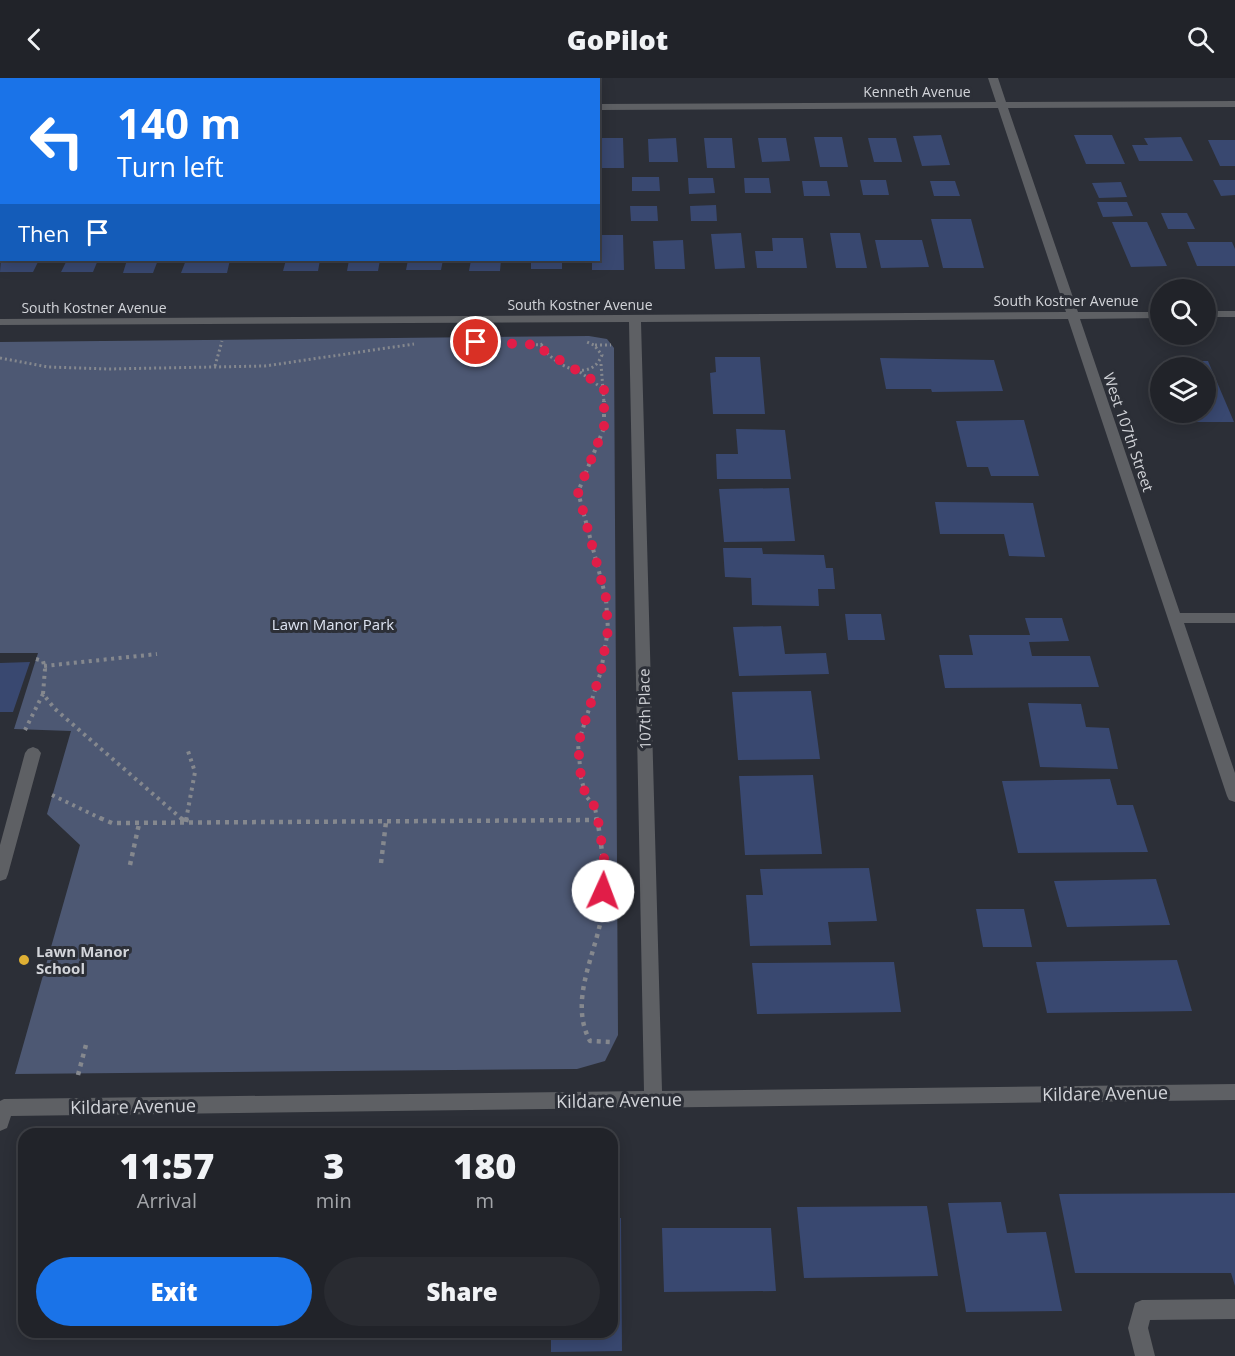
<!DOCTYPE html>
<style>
body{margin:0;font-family:"Open Sans",sans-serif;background:#292b31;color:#f1f3f6;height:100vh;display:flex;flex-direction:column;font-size:22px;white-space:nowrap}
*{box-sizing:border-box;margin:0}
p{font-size:20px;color:#a2a4a8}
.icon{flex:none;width:33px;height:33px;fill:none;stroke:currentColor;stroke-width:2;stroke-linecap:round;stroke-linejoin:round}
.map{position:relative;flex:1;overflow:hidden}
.drawer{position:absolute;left:18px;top:1050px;width:600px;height:210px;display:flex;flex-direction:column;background:#212329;border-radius:18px;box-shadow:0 3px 15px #0003,0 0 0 2px #3e4046}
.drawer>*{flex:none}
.hud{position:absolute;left:0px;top:0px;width:600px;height:183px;box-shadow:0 3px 15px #0003,0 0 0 2px #3e4046;background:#1a73e8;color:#fff;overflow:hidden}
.controls{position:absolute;left:1150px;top:201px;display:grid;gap:12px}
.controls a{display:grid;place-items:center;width:66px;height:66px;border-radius:50%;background:#212329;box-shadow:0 3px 15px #0003,0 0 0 2px #3e4046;font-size:30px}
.pin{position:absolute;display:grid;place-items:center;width:51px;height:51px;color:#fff;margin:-26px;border:3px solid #fff;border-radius:50%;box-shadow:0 2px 6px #0007}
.me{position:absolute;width:66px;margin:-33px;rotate:2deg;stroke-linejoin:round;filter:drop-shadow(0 0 4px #0008)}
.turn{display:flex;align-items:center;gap:21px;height:126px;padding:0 18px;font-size:27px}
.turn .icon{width:78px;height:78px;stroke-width:2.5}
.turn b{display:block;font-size:42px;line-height:51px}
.then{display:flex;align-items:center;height:57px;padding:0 18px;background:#0003;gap:12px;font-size:22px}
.eta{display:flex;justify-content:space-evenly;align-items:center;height:102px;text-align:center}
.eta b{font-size:36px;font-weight:800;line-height:42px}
.cta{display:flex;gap:12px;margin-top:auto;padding:12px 18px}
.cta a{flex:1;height:69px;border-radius:36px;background:#1a73e8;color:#fff;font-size:24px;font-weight:800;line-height:69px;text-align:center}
.cta a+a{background:#292b31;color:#f1f3f6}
header{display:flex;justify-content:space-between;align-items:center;height:78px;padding:0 18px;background:#212329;font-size:27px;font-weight:800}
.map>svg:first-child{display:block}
</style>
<header><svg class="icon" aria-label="back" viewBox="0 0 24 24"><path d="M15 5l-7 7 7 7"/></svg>GoPilot<svg class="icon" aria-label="search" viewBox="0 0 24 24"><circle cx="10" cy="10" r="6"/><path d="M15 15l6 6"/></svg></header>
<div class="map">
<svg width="1235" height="1278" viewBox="0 0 1235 1278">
<rect width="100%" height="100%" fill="#2c2f37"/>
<path fill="#4d5873" d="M589,258L607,261L614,270L618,957L605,983L577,991L15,996L80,767L47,736L71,653L14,651L38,575H0V264Z"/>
<path fill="#394870" d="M941,57L950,87L922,88L913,58Z
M1074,57H1112L1125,86H1086Z
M814,59H842L848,89H820Z
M1181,59L1193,83H1139L1132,67H1148L1144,60Z
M598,60H623L624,90H598Z
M676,60L678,84H649L648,61Z
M704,60H732L735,90H707Z
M758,60H786L790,83L762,84Z
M868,60H896L902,84H874Z
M1208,62H1235V88H1220Z
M632,99H659L660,113H632Z
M688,100H713L715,115L689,116Z
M744,100H769L771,115H745Z
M860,102H886L889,117H863Z
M1213,102H1235V117L1221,118Z
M802,103H827L830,118H804Z
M930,103H955L960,118H934Z
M1121,104L1127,119L1099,120L1092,105Z
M1097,124H1127L1133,138L1103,139Z
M716,127L717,143H691L690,128Z
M630,128H657L658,143H631Z
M1161,135H1187L1195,151H1168Z
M931,141H971L984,190H943Z
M1112,144H1147L1167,188L1131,189Z
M741,155L745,190L715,191L711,156Z
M830,155H860L867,190H836Z
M598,157H623L624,192H592V182H598Z
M772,160H803L807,190H757L755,173H773Z
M683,162L685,191H655L653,163Z
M875,162H922L929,189L881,190Z
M1187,164H1232L1235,171V188H1197Z
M1,182H39L33,194H0Z
M67,182H98L93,194H61Z
M127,182H158L153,195H123Z
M186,182H230L227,195H181Z
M286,182H320L318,193H283Z
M349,182H380L378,193H347Z
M408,182H443L441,192H406Z
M471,182H501L500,193H469Z
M531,182H562V191H531Z
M715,279H760L765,336H713L710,295L716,294Z
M880,280L994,282L1003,313L932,314L931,311H886Z
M1163,283H1208L1234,344H1188L1184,334H1206V290H1166Z
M1024,342L1039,398H991L988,389H967L956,343Z
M736,351L785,352L791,401H717L716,376H738Z
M789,410L795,463L724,464L719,411Z
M935,424L1033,425L1045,479L1009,478L1004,456H940Z
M723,470H762L763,476L824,477L826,490H833L835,511H818L819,528L752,527L751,500L725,499Z
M845,536H881L885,562H848Z
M1025,540H1062L1069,563L1029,564L1032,578H1090L1099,609L945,610L939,577H973L969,557H1030Z
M781,548L785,576L826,575L829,596L739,598L733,549Z
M30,584L13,634H0V585Z
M811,613L820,681L738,682L732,614Z
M1028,625L1081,626L1086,649L1109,650L1118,691L1040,689Z
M813,697L822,776L745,777L739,698Z
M1110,701L1117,727H1133L1148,774L1018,775L1002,703Z
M869,790L877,843L828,844L831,867L750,868L746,817H763L760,791Z
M1156,801L1170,847L1067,849L1054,803Z
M976,831H1024L1032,869H983Z
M1177,882L1192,933L1047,935L1036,884Z
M894,884L901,934L757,936L752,885Z
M1235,1115V1208L1231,1195H1075L1059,1116Z
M1001,1124L1007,1155L1046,1154L1062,1233L966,1234L948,1125Z
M927,1128L938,1198L804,1200L797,1129Z
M612,1140H621L622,1273L551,1274V1254H612Z
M662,1150H771L776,1213L664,1214Z
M437,1254H506V1261H436Z"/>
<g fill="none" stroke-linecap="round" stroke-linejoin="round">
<path stroke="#85888e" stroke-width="3" stroke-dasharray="2 3" stroke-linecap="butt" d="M526,266L541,267L544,264
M541,267C553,287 590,307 602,277L594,267L587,264
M595,267H611
M0,280L48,289L108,291L265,288L414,266
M601,286L604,325
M215,288L222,263
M580,294L603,311"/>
<path stroke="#85888e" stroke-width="4" stroke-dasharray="3 4.5" stroke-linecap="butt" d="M36,581L43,583L45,591L43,616L55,631L183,742
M44,588L157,576
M25,652L43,616
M52,717L104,742
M186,742L195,694L187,670
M597,742L595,729L586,718L581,700L578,666L601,593L608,552L606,520L578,414L604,350V323"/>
<path stroke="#85888e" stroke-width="4.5" stroke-dasharray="4 5" stroke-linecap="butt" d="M100,740L112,745L598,742
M181,740L186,745
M597,740C602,770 606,798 603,828C599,872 567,920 590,963L611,964
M186,744L187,740
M381,785L386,744
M130,787L139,746
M78,997L87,963"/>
<path fill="#5e6064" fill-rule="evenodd" d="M33,669L38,671L41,675L8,796L6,801L0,803V767L25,675L28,671Z
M1235,1221V1241L1150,1242L1148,1250L1155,1278H1135L1128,1250L1135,1225L1142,1222Z"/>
<path fill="#5e6064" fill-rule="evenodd" d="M988,0H998L1006,24L1235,23V29L1008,30L1078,234H1161V240L1080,241L1180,535H1235V545H1184L1235,695V724L1229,722L1227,718L1068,241L641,244L662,1013L1235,1006V1022L11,1038L7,1050L0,1053V1023L4,1021L644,1013L629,244L0,247V241L1066,234L998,30L598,32V26L996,24Z
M0,29H2V35H0Z
M1206,233H1235V239H1206Z"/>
</g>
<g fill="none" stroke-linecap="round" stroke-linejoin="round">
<path stroke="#e11d48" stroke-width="10" stroke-dasharray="0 18" d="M476,264L541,267L543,272L596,304L604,311V350L578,414L606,520L608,552L601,593L578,666L581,700L586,718L595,729L598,742L604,780L603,813"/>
</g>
<circle fill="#dfb034" stroke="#2c2f37" stroke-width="2" cx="24" cy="882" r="6"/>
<g text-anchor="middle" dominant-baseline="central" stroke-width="6" stroke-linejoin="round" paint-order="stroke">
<g font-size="14" fill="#d2d4d9" stroke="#2c2f37">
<text x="917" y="13">Kenneth Avenue</text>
<text x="1066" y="222">South Kostner Avenue</text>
<text x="580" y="226">South Kostner Avenue</text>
<text x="94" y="229">South Kostner Avenue</text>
</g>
<g font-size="15" fill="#d2d4d9" stroke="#2c2f37">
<text transform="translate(1129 354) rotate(71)">West 107th Street</text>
<text transform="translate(644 631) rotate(-91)">107th Place</text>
</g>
<g font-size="15" fill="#dee4f2" stroke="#2c2f37">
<text x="333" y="546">Lawn Manor Park</text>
</g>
<g font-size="15" font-weight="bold" fill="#d2d4d9" stroke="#2c2f37" text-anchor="start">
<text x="36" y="873">Lawn Manor<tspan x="36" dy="17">School</tspan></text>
</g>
<g font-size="18" fill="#d2d4d9" stroke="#2c2f37">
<text transform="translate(1105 1015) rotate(-1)">Kildare Avenue</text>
<text transform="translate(619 1022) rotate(-1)">Kildare Avenue</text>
<text transform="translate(133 1028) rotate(-1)">Kildare Avenue</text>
</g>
</g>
</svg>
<div class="controls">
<a><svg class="icon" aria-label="search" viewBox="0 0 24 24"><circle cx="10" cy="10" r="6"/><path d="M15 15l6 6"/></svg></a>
<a><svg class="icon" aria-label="layers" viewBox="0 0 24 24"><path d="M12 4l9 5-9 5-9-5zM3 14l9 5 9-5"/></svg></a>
</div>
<div class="pin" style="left:476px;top:264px;background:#d93025"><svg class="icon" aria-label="arrive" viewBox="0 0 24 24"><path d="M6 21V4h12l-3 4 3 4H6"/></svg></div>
<svg class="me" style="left:603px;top:813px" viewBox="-20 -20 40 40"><circle r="19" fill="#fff"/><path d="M0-13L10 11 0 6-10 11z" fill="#e11d48"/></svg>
<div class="hud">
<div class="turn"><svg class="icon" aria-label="left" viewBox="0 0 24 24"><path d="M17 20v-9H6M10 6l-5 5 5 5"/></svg><div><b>140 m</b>Turn left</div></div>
<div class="then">Then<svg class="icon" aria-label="arrive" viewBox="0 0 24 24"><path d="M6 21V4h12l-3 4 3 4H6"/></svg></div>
</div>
<section class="drawer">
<div class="eta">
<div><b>11:57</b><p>Arrival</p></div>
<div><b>3</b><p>min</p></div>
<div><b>180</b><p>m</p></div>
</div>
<div class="cta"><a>Exit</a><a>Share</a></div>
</section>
</div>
